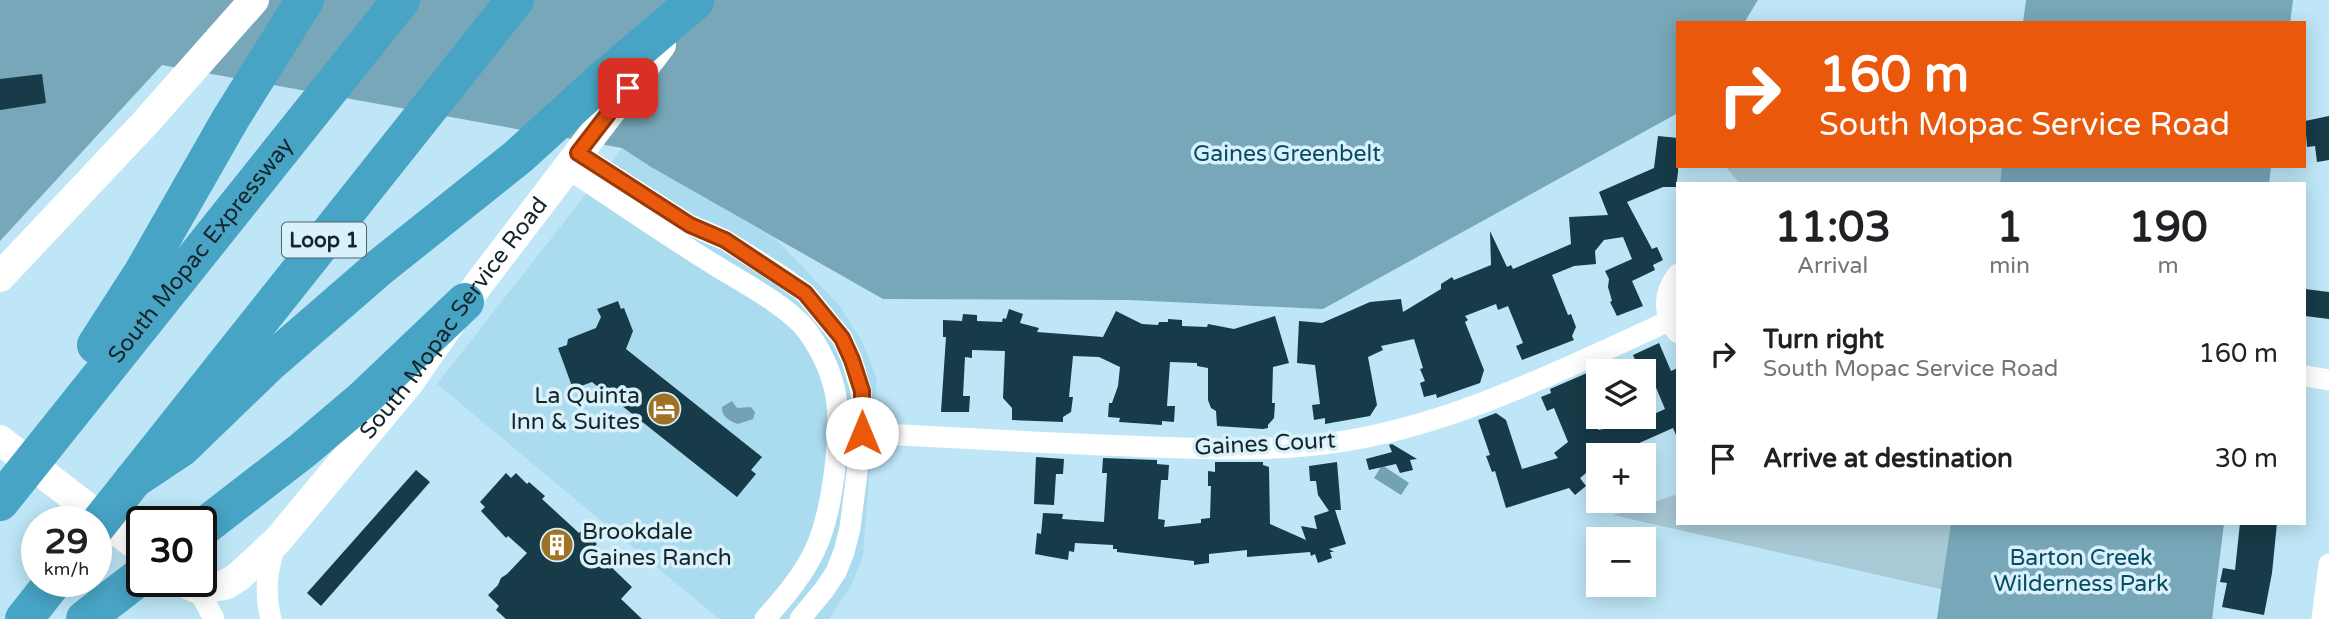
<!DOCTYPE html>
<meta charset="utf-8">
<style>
body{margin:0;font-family:"Varela Round",sans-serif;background:#f6f6f6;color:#202124;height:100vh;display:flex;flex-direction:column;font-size:26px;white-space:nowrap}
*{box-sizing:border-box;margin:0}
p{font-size:23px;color:#757577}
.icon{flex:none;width:38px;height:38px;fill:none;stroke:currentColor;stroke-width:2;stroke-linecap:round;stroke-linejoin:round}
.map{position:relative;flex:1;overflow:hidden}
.panel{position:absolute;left:1676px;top:182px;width:630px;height:343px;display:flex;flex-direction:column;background:#fff;border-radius:0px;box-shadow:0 4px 18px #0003}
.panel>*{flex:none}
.hud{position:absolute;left:1676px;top:21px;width:630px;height:147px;border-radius:0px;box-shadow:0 4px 18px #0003;background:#ea580c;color:#fff;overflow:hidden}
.controls{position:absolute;left:1586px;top:359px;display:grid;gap:14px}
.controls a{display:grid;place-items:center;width:70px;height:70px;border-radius:0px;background:#fff;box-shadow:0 4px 18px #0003;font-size:35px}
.speed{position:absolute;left:21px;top:506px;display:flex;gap:14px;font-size:35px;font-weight:700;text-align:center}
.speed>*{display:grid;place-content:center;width:91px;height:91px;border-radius:50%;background:#fff;box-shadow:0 4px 18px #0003;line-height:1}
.speed small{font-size:18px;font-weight:400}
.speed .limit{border:4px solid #111;border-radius:10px;background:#fff;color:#111}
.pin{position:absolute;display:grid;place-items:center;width:60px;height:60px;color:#fff;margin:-30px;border-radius:14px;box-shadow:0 4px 10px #0006}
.me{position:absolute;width:77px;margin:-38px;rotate:0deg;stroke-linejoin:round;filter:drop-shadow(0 0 5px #0008)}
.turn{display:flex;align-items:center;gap:24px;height:147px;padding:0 28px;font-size:32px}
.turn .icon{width:91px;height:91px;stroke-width:2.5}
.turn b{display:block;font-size:49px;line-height:60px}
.eta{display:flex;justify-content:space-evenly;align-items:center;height:119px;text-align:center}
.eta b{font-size:42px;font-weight:700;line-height:49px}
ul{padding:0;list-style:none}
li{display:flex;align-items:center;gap:21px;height:105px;padding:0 28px}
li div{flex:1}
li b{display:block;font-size:26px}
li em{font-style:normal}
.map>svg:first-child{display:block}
</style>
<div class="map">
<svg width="2329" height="619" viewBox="0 0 2329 619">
<rect width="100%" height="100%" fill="#bee6f7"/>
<path fill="#abdbef" d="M622,148L651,167L775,238L839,305L862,341L877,379L863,556L851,586L829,619H719L437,384Z"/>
<path fill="#a8c9d6" d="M1725,166H2271L2269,184H1740Z
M1678,494V523H2224L2212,619H2073L1613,515Z"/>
<path fill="#78a7b9" d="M0,0H1758L1744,23H1678V113L1323,309L1129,300L883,299L651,167L622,148L162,65L0,241Z
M2026,0H2293L2290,23H2023Z
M2002,166H2271L2269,184H2000Z
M1951,523H2224L2212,619H1937Z"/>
<path fill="#74a2b5" d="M732,401L737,408L751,407L755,412L753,419L738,424C730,421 721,417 722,407Z
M1382,465L1409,483L1401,495L1374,478Z"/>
<path fill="#173b48" d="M42,74L46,103L0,110V79Z
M2329,116V160L2317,162L2315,146L2307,147L2305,121Z
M1658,136L1678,138V172L1676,187H1663L1627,202L1652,249L1657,247L1663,260L1653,265L1655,270L1632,281L1643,306L1617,316L1610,302L1612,301L1608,287L1609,279L1605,271L1632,259L1623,237L1604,240L1595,251L1596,264L1574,266L1552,275L1568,315L1571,314L1576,327L1572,336L1574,340L1522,360L1516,346L1523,343L1508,306L1498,310L1496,304L1465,316L1468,320L1465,322L1484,370L1480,383L1437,398L1436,394L1424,397L1420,383L1425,381L1420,369L1423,368L1414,339L1381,346L1383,350L1368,357L1377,405L1370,416L1325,424V418L1314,420L1312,405L1320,404L1315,365L1297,363L1299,321L1322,323L1370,302L1401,299L1403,312L1441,289V284L1452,277L1454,280L1491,265L1490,231L1507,267L1511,265L1513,269L1571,244L1569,217L1608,215L1599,192L1654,168Z
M2305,289L2329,292V319L2305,316Z
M618,301L621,309L624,308L633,331L626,349L762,457L751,470L756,474L737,497L592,382L573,389L558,348L567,345L568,339L596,328L601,317L597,309Z
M1009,309L1023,314L1020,323L1039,328L1037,332L1103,337L1116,311L1142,324L1158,325L1159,322H1168V319L1182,320V326L1207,327L1208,324L1234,329L1275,316L1289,363L1273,367L1272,403H1275L1274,418L1268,425V428L1263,429L1217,426L1216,411L1211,408L1208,400V368L1197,366V363L1170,362L1167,406H1175L1174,422L1162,421V425L1119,422L1120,418L1108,417L1109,403H1112L1118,386L1120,367L1099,357L1073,356L1069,397H1073L1071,412L1063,417V422L1012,420V408L1003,398L1005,351L972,350V358L965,357L963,396H970L969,412H941L946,337H943V320L962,321L963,314L977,315V321L1002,322L1003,318L1006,319Z
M1659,343L1671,371L1678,368V440L1673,428L1637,444L1639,455H1598V463L1580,478L1586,486L1575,495L1569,488L1506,508L1495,471L1492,472L1486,456L1490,455L1478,420L1496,413L1506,420L1522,469L1558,458L1554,453L1568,442L1554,408L1547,411L1541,397L1551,393L1550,389L1587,373L1590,378L1598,382V430L1632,424L1641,420L1665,409L1652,378L1647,380L1643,367L1639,369L1633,355Z
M1392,444L1417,459L1410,460L1413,470L1400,473L1396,464L1369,470L1366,459L1392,452L1389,445Z
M1036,457L1064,459L1063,474H1056L1054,505L1034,504Z
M1103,458L1157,460V464L1169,465L1168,480H1161L1158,519L1165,520L1164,527L1201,523V519L1210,518L1211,486H1208V471L1215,472V462H1263V465L1269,467L1270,524L1306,540L1301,526L1317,529L1314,516L1329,511L1318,495L1316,481H1310L1309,466L1337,462L1341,510H1335L1346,544L1329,549L1334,552H1330L1332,558L1318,563L1315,554L1311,556L1310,552L1247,557V550L1209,554V563L1194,565V561L1117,552V549H1113V545L1075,543L1074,552L1069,551L1068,560L1035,554L1037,533L1041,534L1043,513L1063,514L1062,519L1104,522L1107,473H1102Z
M416,470L430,482L321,606L307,593Z
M506,473L511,478L516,473L527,484L529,482L545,496L542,499L579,533L582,530L597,544L594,547L606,558L604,560L632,587L621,599L642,619H506L496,610L499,606L488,595L498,585L501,578L507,574L527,553L508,536L506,538L481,511L485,507L480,502Z
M2240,523H2277L2272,573L2264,615L2222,607L2227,583L2220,582L2223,568L2235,570Z"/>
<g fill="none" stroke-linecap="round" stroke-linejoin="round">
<path stroke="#fff" stroke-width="21" d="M578,153L690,225L725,240L780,275L805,293L842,338L852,360L861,391L862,433L850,528L844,552L836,572L824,590L800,619
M566,167C615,200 663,233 713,264C740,281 790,307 808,332C841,379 841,414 835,468C826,541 813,565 765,619
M1678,274C1663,293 1662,314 1678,333
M2305,376L2329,380
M839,432C936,436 1033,443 1130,446C1197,449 1265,452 1331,443C1450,427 1561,370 1669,321
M198,589L214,619
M271,619C264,591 267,570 276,543
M2322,619L2329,564"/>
<g stroke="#fff" stroke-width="30">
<path d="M0,277L146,122L254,0"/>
<path d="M0,440L142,550"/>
<path id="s1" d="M181,581L198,589L225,585L238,577L277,541L408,384L465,302L661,45"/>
</g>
<g stroke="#48a4c5" stroke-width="38">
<path d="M96,345L143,272L231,118L305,0"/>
<path d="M133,480L181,448L267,365L380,267L519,156L599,83L695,1"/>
<path id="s2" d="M0,502L401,0"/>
<path d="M96,527L515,0"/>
<path d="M201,529L303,450L363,399L465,302"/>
<path d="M24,619L54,581"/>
<path d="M85,619L142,575"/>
</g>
</g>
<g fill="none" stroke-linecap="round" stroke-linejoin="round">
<defs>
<path id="route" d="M628,88L578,153L690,225L725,240L805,293L842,338L852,360L862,391V433"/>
</defs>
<use href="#route" stroke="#983908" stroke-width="18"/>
<use href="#route" stroke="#ea580c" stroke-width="12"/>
</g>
<defs>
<symbol id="hotel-disc" viewBox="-11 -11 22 22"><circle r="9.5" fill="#a17124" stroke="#d9f1fa"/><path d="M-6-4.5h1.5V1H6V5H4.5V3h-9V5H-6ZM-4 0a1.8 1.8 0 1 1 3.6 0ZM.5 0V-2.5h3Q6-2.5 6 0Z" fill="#fff"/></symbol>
<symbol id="building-disc" viewBox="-11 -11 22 22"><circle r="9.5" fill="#a17124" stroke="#d9f1fa"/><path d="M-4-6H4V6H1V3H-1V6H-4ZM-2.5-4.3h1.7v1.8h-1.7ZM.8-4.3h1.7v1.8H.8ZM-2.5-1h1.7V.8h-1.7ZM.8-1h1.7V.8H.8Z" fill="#fff"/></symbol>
</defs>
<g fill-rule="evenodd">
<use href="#hotel-disc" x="645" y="390" width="38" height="38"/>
<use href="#building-disc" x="538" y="526" width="38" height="38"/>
</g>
<g text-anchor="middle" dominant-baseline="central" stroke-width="7" stroke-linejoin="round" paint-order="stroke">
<rect fill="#d9f1fa" stroke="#506269" stroke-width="2" x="282" y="222.5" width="84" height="35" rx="5"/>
<g font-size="21" font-weight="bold" fill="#15252b">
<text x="324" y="240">Loop 1</text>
</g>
<g font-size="23" fill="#094c61" stroke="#d9f1fa">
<text x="1287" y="154">Gaines Greenbelt</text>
<text x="2081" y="558">Barton Creek<tspan x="2081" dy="26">Wilderness Park</tspan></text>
</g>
<g font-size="23" fill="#15252b" stroke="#d9f1fa">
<text stroke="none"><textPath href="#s2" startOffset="322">South Mopac Expressway</textPath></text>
<text stroke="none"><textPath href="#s1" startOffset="399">South Mopac Service Road</textPath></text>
<text transform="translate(1265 444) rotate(-3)">Gaines Court</text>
</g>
<g font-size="23" fill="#15252b" stroke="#d9f1fa" text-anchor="end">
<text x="640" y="396">La Quinta<tspan x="640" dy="26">Inn &amp; Suites</tspan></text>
<text x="582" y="532" text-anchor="start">Brookdale<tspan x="582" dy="26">Gaines Ranch</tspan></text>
</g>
</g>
</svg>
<div class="controls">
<a><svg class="icon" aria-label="layers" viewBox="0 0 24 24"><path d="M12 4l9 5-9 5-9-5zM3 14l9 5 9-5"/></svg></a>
<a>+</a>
<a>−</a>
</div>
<div class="speed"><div>29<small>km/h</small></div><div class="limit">30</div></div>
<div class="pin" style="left:628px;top:88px;background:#d93025"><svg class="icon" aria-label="arrive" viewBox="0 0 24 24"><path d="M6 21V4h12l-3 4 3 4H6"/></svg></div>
<svg class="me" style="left:862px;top:433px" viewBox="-20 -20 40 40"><circle r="19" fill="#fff"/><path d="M0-13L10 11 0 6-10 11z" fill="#ea580c"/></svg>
<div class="hud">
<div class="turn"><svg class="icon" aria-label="right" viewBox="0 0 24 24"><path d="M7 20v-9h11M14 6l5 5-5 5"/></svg><div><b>160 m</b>South Mopac Service Road</div></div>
</div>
<section class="panel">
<div class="eta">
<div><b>11:03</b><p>Arrival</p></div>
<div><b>1</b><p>min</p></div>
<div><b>190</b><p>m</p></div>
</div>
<ul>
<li><svg class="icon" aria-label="right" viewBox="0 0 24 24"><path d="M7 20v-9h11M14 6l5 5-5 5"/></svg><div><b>Turn right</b><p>South Mopac Service Road</p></div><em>160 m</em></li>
<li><svg class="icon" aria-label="arrive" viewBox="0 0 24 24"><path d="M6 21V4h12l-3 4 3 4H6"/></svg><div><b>Arrive at destination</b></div><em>30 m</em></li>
</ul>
</section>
</div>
